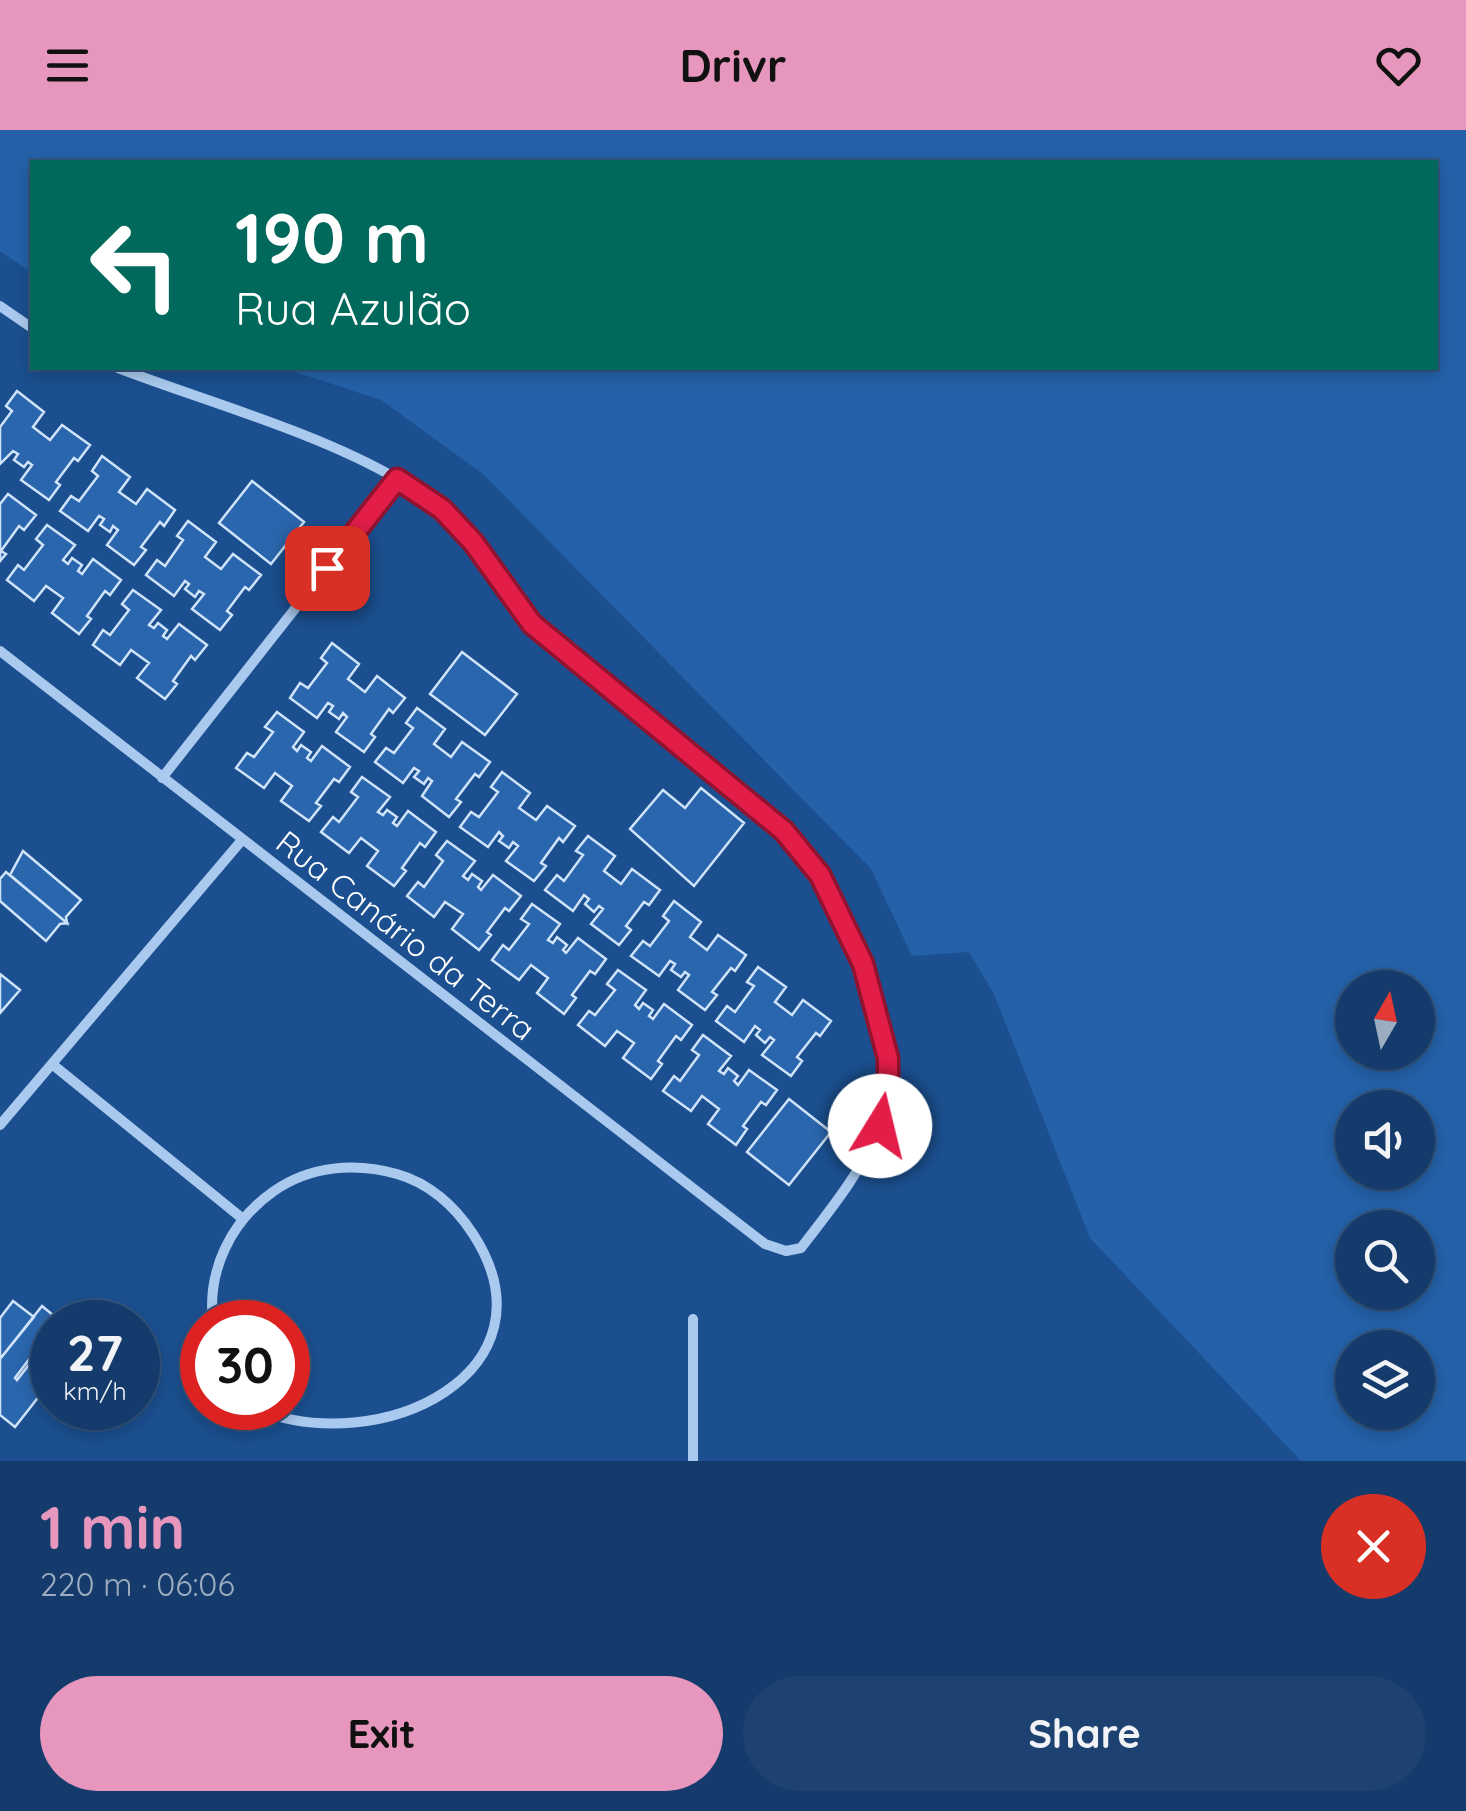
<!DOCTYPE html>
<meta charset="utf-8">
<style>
body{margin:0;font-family:Quicksand,sans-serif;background:#1d4271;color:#f1f3f6;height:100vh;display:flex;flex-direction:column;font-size:38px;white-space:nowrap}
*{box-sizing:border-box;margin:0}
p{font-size:32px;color:#9dadc1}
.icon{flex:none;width:55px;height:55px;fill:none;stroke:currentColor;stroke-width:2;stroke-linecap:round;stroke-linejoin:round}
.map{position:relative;height:1331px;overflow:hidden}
.details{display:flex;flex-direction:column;background:#143b6b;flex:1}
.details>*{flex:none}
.guide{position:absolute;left:30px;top:30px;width:1408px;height:210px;border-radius:0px;box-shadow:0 5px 15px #0003,0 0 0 2px #33557e;background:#00695c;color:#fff;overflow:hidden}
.needle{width:65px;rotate:9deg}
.tools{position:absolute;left:1335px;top:840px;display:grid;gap:20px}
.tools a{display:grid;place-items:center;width:100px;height:100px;border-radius:50%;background:#143b6b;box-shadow:0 5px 15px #0003,0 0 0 2px #33557e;font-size:50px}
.speed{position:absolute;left:30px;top:1170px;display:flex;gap:20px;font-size:50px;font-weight:700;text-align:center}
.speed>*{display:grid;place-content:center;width:130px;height:130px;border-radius:50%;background:#143b6b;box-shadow:0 5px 15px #0003,0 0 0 2px #33557e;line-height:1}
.speed small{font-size:25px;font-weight:400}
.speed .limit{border:15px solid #d22;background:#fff;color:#111}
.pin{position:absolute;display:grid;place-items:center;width:85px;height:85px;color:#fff;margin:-42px;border-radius:20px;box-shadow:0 5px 15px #0006}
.me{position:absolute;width:110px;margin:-55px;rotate:9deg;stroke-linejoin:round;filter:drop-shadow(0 0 8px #0008)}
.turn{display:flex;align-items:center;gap:35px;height:210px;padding:0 40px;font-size:45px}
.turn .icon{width:130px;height:130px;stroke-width:2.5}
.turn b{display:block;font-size:70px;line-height:85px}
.round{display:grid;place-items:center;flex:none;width:105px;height:105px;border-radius:52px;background:#1d4271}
.headline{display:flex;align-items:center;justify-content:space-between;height:170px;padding:0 40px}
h1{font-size:60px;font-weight:700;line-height:75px;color:#e797bd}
.action{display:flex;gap:20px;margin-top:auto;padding:20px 40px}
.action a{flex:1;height:115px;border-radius:60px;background:#e797bd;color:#111;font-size:40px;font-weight:700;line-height:115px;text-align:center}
.action a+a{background:#1d4271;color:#f1f3f6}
header{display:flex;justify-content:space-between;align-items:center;height:130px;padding:0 40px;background:#e797bd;color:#111;font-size:45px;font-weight:700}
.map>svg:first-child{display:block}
</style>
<header><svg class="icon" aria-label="menu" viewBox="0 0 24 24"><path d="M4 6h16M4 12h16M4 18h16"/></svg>Drivr<svg class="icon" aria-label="heart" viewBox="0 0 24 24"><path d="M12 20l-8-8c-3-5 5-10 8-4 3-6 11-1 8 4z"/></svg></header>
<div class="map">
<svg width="1466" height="1331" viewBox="0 0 1466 1331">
<rect width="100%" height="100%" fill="#1b4f8f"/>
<path fill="#2461a8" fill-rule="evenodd" d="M0,0H1466V1331H1301L1090,1108L994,864L969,822L912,826L871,739L483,344L381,270L283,238H1435V32H32V143L0,121ZM1352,858H1418V922H1352ZM1352,978H1418V1042H1352ZM1352,1098H1418V1162H1352ZM1352,1218H1418V1282H1352Z"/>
<path fill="#2a66ad" stroke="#cfe3fa" stroke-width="2.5" d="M17,261L44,282L33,297L50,310L62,295L90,315L78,331L74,328L56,352L60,355L49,370L21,350L32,335L28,332L24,337L14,330L18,324L13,321L0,334V297L12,281L6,276Z
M102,326L130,347L119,362L136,374L147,359L175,380L164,396L160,392L141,417L146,420L134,435L107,415L118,400L113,396L110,402L100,395L104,389L99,386L88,401L60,381L71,366L79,371L98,346L92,341Z
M252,351L304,392L271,434L219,393Z
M8,364L36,385L24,400L19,396L1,421L6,424L0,431V374Z
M188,391L216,412L205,427L221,439L233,424L261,445L249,460L245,457L227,481L232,485L220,500L192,479L204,464L199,461L195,467L185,459L189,454L185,451L174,466L146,445L157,430L165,436L183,410L177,406Z
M47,395L75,415L63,430L68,434L72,428L82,435L78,441L82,444L93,429L121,450L110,465L105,461L87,486L91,489L79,504L52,483L63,468L46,456L34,471L7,450L18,435L24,440L43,415L36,409Z
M133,460L161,480L149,495L154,498L158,493L167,500L163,506L167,509L179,494L207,515L195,530L191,526L173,551L177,554L165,569L137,548L149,533L131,520L120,535L93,515L103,500L110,505L129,480L122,474Z
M332,513L359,534L348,549L365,562L377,546L405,568L393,583L389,579L371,604L375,607L364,622L336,602L347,587L343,583L339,589L329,582L333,576L328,573L317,588L290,568L300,553L308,558L327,533L321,528Z
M462,522L517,564L485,605L430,564Z
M417,578L445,599L434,614L451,627L462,612L490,632L479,647L475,644L456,669L461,672L449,687L422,666L432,651L428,648L424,654L414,647L419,641L414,638L403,653L375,632L386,618L394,623L413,598L406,593Z
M277,582L304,602L293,617L297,621L301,615L311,622L307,628L311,631L322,616L350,637L339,652L334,649L316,673L321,676L309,691L281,671L292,656L275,643L264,658L236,638L247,623L254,627L273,602L265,597Z
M502,642L530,663L519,678L536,690L547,676L575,696L563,712L559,708L541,733L546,736L534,751L506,731L518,716L513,712L509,718L499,711L503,706L499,702L488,717L460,697L471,682L479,687L498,662L491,657Z
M362,647L390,667L378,682L383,685L387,680L397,687L393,693L397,696L408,681L436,702L425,717L420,713L402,738L406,741L394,756L367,736L378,721L361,708L349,723L321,702L333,687L339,692L358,667L351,662Z
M701,658L744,693L694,756L630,699L663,660L685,678Z
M588,706L615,726L604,741L621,754L632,739L660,760L649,775L644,772L626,796L631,800L619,815L591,794L603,779L599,776L594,782L585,774L589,769L584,765L573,781L545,760L557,745L564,751L583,725L576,721Z
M447,711L475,731L463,746L468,750L472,744L482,751L478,757L481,760L493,745L521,766L509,781L505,778L487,802L491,805L479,820L452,799L463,784L445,772L434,787L407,766L418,752L424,757L443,731L436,725Z
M23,721L81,770L66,787L67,793L10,745Z
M6,742L67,793L60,794L46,811L0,771V749Z
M674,771L701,792L690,807L707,820L718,805L746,825L735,841L731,838L712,862L717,865L705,880L678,860L689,845L685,842L681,847L671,840L675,834L670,831L659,846L631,826L643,811L650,816L669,791L663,786Z
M532,774L560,794L548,810L553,813L557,807L567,815L563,820L566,823L578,808L606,829L595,844L590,841L572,865L576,868L564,884L537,863L548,848L531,835L519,850L492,830L503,815L509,820L529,794L521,789Z
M758,837L786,857L775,872L792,885L803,870L831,891L820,906L816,903L797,927L802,931L791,946L762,925L774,910L770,907L765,913L756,905L760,900L755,896L744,912L716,891L727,876L735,882L754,856L747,852Z
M618,840L646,860L635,875L639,879L643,873L653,880L649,886L653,889L664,874L692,895L681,910L676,906L658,931L662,934L651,949L623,928L634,913L617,901L605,916L578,895L589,881L595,885L615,860L607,854Z
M0,844L20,860L0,883Z
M703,905L731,926L719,941L724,944L728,938L738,946L734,951L738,955L749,940L777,960L766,975L761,972L743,996L747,999L736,1015L708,994L719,979L702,966L691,981L663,961L674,946L680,951L699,925L692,920Z
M789,969L831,1002L789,1055L747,1022Z
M13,1171L34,1187L0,1229V1188Z
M42,1176L59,1190L52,1192V1199L15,1248L17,1250L52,1205V1241L44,1253L47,1256L15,1297L0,1285V1229Z"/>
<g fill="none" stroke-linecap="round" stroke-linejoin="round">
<path stroke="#a9c9ee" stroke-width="10" d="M0,176L32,198
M0,521L765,1114L786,1121L801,1118C830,1080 861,1043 879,998C895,958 885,920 875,880C859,815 832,747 783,700C715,634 630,581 559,519C497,464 474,394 399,350C317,302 207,272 118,238
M162,648L397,349
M52,934L243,1089
M0,995L242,710
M213,1192C207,1140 231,1091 274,1061C310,1036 355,1032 397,1044C429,1053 455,1076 473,1104C562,1241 381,1331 254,1278
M693,1331V1189"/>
</g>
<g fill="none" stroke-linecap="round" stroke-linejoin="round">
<defs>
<path id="route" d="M327,438L397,349L442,379L473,412L532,494L784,701L820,745L863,834L888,928V965L880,996"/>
</defs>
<use href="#route" stroke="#92132f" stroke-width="25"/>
<use href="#route" stroke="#e11d48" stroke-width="18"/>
</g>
<g text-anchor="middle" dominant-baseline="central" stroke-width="10" stroke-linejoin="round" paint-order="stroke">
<g font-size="32" fill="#fff" stroke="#1b4f8f">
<text transform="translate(406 805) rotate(38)">Rua Canário da Terra</text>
</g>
</g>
</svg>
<div class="tools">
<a><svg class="needle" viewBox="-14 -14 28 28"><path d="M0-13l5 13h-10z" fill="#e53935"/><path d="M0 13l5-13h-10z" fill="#9dadc1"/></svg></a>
<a><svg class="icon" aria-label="sound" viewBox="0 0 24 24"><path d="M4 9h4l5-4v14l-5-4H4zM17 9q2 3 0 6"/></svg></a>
<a><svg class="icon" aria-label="search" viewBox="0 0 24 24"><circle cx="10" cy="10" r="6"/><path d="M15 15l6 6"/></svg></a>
<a><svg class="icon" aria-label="layers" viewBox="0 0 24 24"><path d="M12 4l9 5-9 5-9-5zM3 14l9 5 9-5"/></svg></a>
</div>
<div class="speed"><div>27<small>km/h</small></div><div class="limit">30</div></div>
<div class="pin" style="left:327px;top:438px;background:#d93025"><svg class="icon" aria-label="arrive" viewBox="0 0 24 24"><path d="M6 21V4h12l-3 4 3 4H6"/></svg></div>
<svg class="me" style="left:880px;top:996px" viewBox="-20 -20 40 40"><circle r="19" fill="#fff"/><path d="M0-13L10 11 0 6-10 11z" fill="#e11d48"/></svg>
<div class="guide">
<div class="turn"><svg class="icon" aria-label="left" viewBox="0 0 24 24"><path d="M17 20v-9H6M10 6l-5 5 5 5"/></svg><div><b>190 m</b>Rua Azulão</div></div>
</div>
</div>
<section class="details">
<div class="headline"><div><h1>1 min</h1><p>220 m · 06:06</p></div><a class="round" style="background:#d93025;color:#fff"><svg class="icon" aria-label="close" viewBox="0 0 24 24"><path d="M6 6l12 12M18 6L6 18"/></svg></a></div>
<div class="action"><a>Exit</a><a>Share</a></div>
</section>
